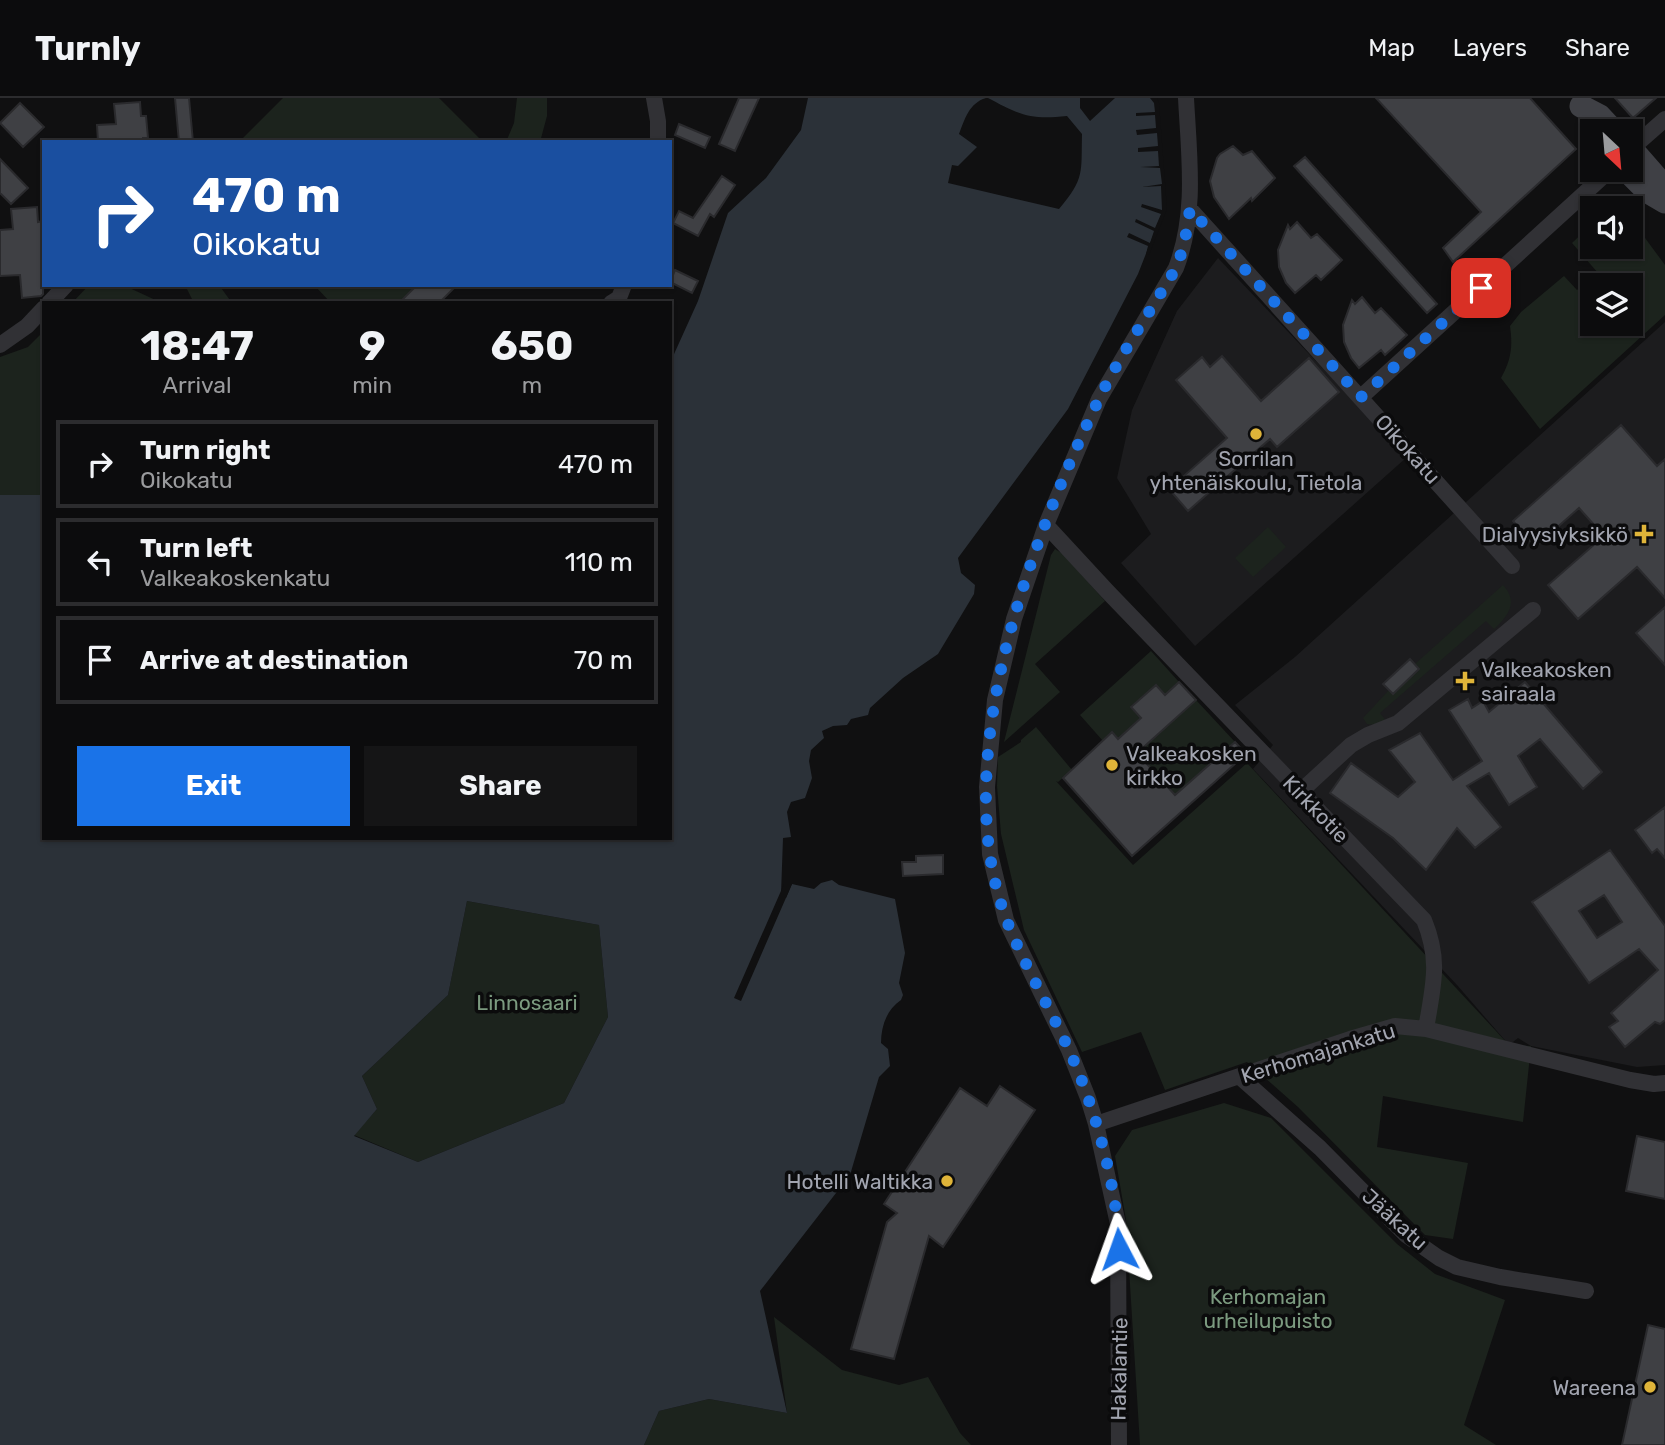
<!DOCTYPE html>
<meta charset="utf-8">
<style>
body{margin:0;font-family:Rubik,sans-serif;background:#151516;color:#f1f3f6;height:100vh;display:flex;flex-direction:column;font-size:26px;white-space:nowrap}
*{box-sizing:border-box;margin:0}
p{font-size:23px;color:#9a9b9d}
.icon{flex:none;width:38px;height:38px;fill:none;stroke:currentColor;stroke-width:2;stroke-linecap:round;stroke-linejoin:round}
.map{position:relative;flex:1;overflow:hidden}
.panel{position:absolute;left:42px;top:203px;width:630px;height:539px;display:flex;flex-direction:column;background:#0c0c0d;border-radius:0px;box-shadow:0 2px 5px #0004,0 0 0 2px #2c2c2e}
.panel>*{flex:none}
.hud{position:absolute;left:42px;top:42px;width:630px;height:147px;border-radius:0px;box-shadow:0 2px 5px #0004,0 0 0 2px #2c2c2e;background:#1a4fa0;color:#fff;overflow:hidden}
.needle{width:46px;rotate:154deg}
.tools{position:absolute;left:1580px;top:21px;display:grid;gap:14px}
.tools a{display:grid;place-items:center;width:63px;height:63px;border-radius:0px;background:#0c0c0d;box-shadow:0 2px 5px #0004,0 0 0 2px #2c2c2e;font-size:35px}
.pin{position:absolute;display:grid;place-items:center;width:60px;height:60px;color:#fff;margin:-30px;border-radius:14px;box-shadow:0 4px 10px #0006}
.me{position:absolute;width:77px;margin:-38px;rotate:356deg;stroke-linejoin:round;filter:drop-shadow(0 0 5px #0008)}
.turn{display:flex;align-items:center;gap:24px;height:147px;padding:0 35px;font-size:32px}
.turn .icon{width:91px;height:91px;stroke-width:2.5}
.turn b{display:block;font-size:49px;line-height:60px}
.eta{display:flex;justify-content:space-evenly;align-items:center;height:119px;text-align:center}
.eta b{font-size:42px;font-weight:700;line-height:49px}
.action{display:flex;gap:14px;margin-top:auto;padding:14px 35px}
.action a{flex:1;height:80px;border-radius:0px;background:#1a73e8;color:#fff;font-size:28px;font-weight:700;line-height:80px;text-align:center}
.action a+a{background:#151516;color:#f1f3f6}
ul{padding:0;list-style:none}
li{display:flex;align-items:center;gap:21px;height:88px;margin:0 14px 10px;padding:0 21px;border:4px solid #2c2c2e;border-radius:0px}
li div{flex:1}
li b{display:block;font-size:26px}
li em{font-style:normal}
header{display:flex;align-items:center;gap:42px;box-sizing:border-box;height:98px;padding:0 35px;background:#0c0c0d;border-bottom:2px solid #2c2c2e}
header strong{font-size:33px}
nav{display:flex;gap:38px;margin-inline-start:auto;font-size:24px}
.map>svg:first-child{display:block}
</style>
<header>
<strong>Turnly</strong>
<nav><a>Map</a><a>Layers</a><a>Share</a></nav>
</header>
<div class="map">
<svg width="1665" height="1347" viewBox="0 0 1665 1347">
<rect width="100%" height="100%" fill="#101011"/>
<path fill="#1c1c1e" d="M1218,160L1407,359L1195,548L1121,465L1151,436L1117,380L1132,312L1177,213Z
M1665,224V967L1637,969L1531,948L1518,940L1509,947L1457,887L1253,671L1273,647L1235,607L1295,559Z"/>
<path fill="#1c231d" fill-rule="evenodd" d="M283,0H439L483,44H239Z
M517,0H547V18L540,44H506L514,25Z
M1631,121L1665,167V217L1540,331L1501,280C1511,262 1513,249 1510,228L1521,214L1564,178L1577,192L1598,175L1572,145L1592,126V149H1631ZM1592,187H1631V226H1592Z
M89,187H123L162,205H72Z
M185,187H219L232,205H194Z
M314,187H417L399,205H331Z
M44,233V397H0V259L28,249Z
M1268,429L1286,449L1253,479L1235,460Z
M1055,451L1063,456L1105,503L1035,566L1060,594L1004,644L1051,457Z
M1503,487C1519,504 1508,518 1494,531L1486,523L1380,615L1387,624L1377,627L1367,626L1363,620L1389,592L1393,595L1419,572L1415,566Z
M1151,553L1179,584L1165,597L1156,587L1131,608L1141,620L1118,641L1103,643L1080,617Z
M1196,602L1235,644L1175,697L1137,655Z
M1036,629L1072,672L1058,684L1056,683L1133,767L1247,665L1509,947L1531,948L1523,1024L1383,998L1377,1049L1468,1065L1453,1141L1425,1137L1298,1009L1247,964L1165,992L1141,934L1082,954L1024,832L1001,736L997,688L998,659L1021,644V642Z
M467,803L599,827L608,919L564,1005L418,1064L354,1037L377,1011L362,978L448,897Z
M1224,1005L1271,1020L1397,1146L1435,1176L1505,1202L1464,1327L1496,1347H1140L1126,1122L1115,1058L1132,1032Z
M774,1219L842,1272L899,1287L928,1279L960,1335L971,1347H644L659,1313L709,1301L787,1315Z"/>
<path fill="#2b3138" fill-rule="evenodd" d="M808,0H986C969,5 965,21 959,36L977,49L958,68L952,67L948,85L1059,111C1085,80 1081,75 1082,36L1067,18C1030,22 1020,17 988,0H1080V10L1090,23L1115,0H1153L1156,6L1165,107L1138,176L1068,311L958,460L961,475L975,487L974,496L938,556L903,580L870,610L868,617L851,621L847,627L833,628L822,633L824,640L811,652L809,663L812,680L805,700L791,704L787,714L791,739L783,740L781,796L786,800L792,786L814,791L821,785L832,782L839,787L895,801L905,855L899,885L903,897L901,902C887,911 881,928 881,945L888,951L890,968L879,979L850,1077L760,1193L787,1315L709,1301L659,1313L644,1347H0V397H44V740H670V265L698,203L728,115L766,80L801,32ZM467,803L599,827L608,919L564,1005L418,1064L354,1038L377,1011L362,978L448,897Z"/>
<path fill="#101011" d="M1150,0H1157L1159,5L1167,111L1149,157L1146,156L1148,148L1127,139L1129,135L1150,145L1154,133L1135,124L1136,121L1155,130L1161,116L1141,109L1142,106L1162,112L1161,88L1142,89L1162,86L1160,70L1140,69L1159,68L1158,53L1138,54V50L1158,48L1157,35L1137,37L1136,32L1156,30L1155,17L1136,18V15L1155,14L1154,5Z
M784,786V794L788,786H792L741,903L734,900Z"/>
<path fill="#3f4044" stroke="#2a2a2d" stroke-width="2" fill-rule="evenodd" d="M175,0H189L193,44H179Z
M739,0H759L735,53L719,46Z
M1376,0H1530L1576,51L1453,164L1443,150L1481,114Z
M1615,0H1656L1633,20Z
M140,4L141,18H146L148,40H143V44H98L97,27L116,26L114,6Z
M20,5L44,29L23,49L0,25Z
M679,26L710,39L705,50L675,37Z
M1233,48L1243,57L1252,53L1275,80L1252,103L1251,100L1229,121L1214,99L1210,83L1217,60L1220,56Z
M1305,59L1437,206L1427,215L1294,68Z
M0,61L28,90L11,106L0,95Z
M722,78L735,87L714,119L710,116L698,138L673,125L679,113L693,120Z
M37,109L38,124L43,123L44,132L43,196L41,198L22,200L20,177L0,178V132L13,131L11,111Z
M1297,124L1311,140L1317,136L1342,162L1321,182L1316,177L1295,195L1286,185L1279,169L1278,152L1288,127L1290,131Z
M675,172L698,183L692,195L670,184Z
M417,187H457L439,205H399Z
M1362,199L1375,215L1381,210L1407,237L1385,257L1381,252L1359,270L1351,260L1344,244L1343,227L1352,202L1355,206Z
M1222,258L1261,303L1309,260L1339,294L1277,349L1270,341L1188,413L1169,391L1227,340L1176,282L1202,259L1210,269Z
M1621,327L1657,368L1665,361V500L1637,469L1578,521L1548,487L1604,438L1579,410L1535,449L1513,423Z
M1665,509V567L1636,535Z
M1410,561L1419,571L1393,596L1383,586Z
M1179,584L1196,602L1137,655L1175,697L1235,644L1246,656L1132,758L1063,680L1112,634L1118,641L1141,620L1131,609L1156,587L1165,597Z
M1525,584L1602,674L1583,691L1540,641L1518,658L1537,689L1509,707L1489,675L1467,688L1501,729L1475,750L1457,730L1426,772L1393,740L1330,695L1351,665L1398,699L1415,684L1389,652L1420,635L1453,682L1482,663L1449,612L1468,601L1472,610L1483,603L1489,614Z
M1665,709V760L1657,751L1652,755L1635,732Z
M1610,752L1665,828V922L1660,926L1655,924L1625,949L1609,929L1618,923L1611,915L1658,872L1639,851L1589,885L1532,804ZM1604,797L1622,824L1597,840L1579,813Z
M943,757V776L903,778L902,764H916V758Z
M1000,988L1035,1012L943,1149L929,1138L894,1261L851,1251L887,1124L897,1115L884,1106L960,990L987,1008Z
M1637,1038L1665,1044V1101L1626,1093Z
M1648,1227L1665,1231V1347H1622Z"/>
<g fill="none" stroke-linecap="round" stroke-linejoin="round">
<path stroke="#313135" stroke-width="16" d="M654,0L658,23V44
M1631,51L1665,21
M1190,111L1512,468
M49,205L66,187
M611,205L619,200L624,187
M0,247L27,228L44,210
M1361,299L1610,72
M1046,427L1107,493L1424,822C1441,863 1433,888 1426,931
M1300,694L1351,647L1368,637L1398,625L1533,512
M1240,979L1320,1050L1406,1137L1439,1160L1457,1169L1500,1179L1586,1193
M1096,1026L1350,941L1395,928L1426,931L1630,982L1654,986L1665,985
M1119,1347L1118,1126L1096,1026L1088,1000L1069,952L1006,822L990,756L987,689L995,602L1014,521L1046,427L1099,301L1176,170C1197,115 1189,58 1186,0"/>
<path stroke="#3f4045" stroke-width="23" d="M1581,8L1600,18L1614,33
M1631,50L1659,82L1665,94
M1626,72L1648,94L1665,104"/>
</g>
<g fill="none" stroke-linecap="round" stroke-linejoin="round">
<path stroke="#1a73e8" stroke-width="12" stroke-dasharray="0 21.6" d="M1119,1151C1118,1091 1094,1006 1069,952C1049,908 1024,867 1007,823C946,666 1030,446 1098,303C1120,257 1150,214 1176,170L1184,148L1190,111L1361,299L1481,190"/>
</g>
<g fill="#dfb439" stroke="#0b0b0c" stroke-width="2.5">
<circle cx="1256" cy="336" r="7"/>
<path d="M1640.5 425.5h7v7h7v7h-7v7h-7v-7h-7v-7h7z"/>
<path d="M1461.5 572.5h7v7h7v7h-7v7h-7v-7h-7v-7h7z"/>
<circle cx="1112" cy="667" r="7"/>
<circle cx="947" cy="1083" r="7"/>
<circle cx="1650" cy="1289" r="7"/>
</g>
<g text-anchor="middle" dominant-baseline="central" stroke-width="7" stroke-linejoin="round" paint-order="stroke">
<g font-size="21" fill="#a2a5b0" stroke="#0b0b0c">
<text transform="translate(1408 351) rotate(48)">Oikokatu</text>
<text transform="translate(1316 711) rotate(46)">Kirkkotie</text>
<text transform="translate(1318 955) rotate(-17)">Kerhomajankatu</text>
<text transform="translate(1395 1121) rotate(42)">Jääkatu</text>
<text transform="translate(1119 1271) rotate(-89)">Hakalantie</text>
</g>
<g font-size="21" fill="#a2a5b0" stroke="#0b0b0c" text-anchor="end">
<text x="1256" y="360" text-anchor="middle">Sorrilan<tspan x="1256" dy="24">yhtenäiskoulu, Tietola</tspan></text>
<text x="1628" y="436">Dialyysiyksikkö</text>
<text x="1481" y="571" text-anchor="start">Valkeakosken<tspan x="1481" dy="24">sairaala</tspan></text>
<text x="1126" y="655" text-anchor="start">Valkeakosken<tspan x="1126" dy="24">kirkko</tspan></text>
<text x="933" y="1083">Hotelli Waltikka</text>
<text x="1636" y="1289">Wareena</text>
</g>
<g font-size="21" fill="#7b9a7f" stroke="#0b0b0c">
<text x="527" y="904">Linnosaari</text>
<text x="1268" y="1198">Kerhomajan<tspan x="1268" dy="24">urheilupuisto</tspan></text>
</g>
</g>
</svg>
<div class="tools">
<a><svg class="needle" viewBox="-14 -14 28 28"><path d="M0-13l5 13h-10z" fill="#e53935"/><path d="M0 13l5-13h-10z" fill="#9a9b9d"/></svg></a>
<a><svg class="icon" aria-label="sound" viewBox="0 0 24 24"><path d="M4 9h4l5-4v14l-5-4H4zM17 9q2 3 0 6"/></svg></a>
<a><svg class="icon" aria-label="layers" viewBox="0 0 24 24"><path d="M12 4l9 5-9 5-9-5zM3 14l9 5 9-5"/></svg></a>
</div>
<div class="pin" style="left:1481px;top:190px;background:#d93025"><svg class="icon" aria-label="arrive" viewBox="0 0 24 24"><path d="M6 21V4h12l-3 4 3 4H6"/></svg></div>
<svg class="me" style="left:1119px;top:1151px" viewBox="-20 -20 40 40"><path d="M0-17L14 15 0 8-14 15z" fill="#1a73e8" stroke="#fff" stroke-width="4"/></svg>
<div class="hud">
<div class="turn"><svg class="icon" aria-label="right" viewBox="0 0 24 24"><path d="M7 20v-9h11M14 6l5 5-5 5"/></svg><div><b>470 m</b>Oikokatu</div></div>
</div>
<section class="panel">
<div class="eta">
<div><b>18:47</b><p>Arrival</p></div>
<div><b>9</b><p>min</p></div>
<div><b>650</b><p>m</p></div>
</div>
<ul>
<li><svg class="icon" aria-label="right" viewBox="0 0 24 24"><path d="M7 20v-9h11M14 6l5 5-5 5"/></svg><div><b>Turn right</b><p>Oikokatu</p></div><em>470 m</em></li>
<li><svg class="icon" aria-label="left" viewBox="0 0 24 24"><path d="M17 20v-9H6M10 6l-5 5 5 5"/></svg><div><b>Turn left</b><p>Valkeakoskenkatu</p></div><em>110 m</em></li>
<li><svg class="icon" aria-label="arrive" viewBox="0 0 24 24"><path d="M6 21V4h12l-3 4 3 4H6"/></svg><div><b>Arrive at destination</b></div><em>70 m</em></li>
</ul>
<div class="action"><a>Exit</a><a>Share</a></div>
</section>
</div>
